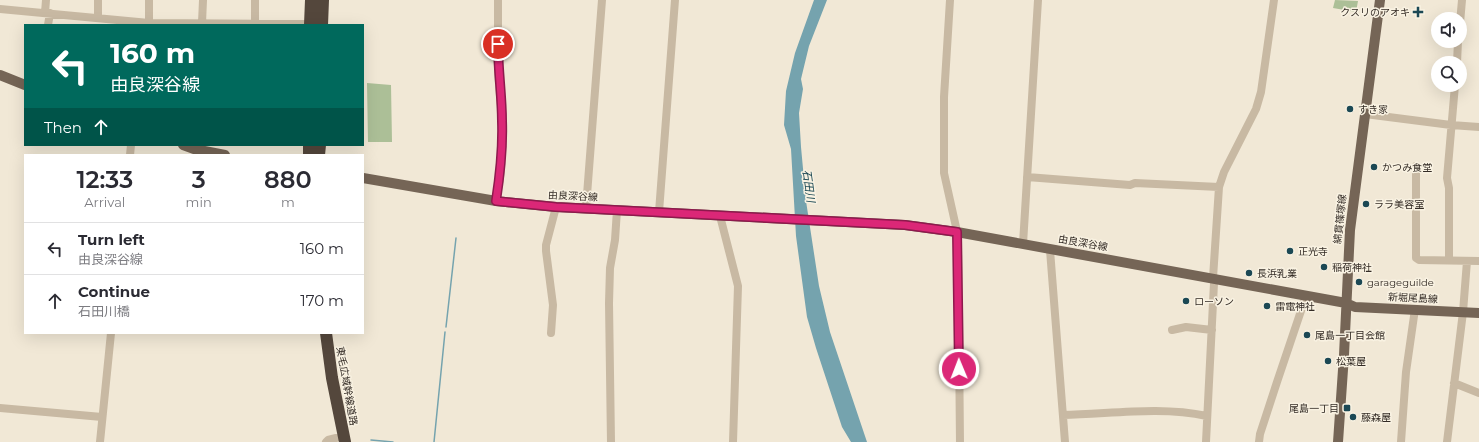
<!DOCTYPE html>
<meta charset="utf-8">
<style>
body{margin:0;font-family:Montserrat,"Noto Sans JP",sans-serif;background:#f7f7f7;color:#2b2b33;height:100vh;display:flex;flex-direction:column;font-size:15px;white-space:nowrap}
*{box-sizing:border-box;margin:0}
p{font-size:13px;color:#7c7c81}
.icon{flex:none;width:22px;height:22px;fill:none;stroke:currentColor;stroke-width:2;stroke-linecap:round;stroke-linejoin:round}
.map{position:relative;flex:1;overflow:hidden}
.details{position:absolute;left:24px;top:154px;width:340px;height:180px;display:flex;flex-direction:column;background:#fff;border-radius:0px;box-shadow:0 4px 16px #0002}
.details>*{flex:none}
.hud{position:absolute;left:24px;top:24px;width:340px;height:122px;border-radius:0px;box-shadow:0 4px 16px #0002;background:#00695c;color:#fff;overflow:hidden}
.tools{position:absolute;left:1431px;top:12px;display:grid;gap:8px}
.tools a{display:grid;place-items:center;width:36px;height:36px;border-radius:50%;background:#fff;box-shadow:0 4px 16px #0002;font-size:20px}
.pin{position:absolute;display:grid;place-items:center;width:34px;height:34px;color:#fff;margin:-17px;border:2px solid #fff;border-radius:50%;box-shadow:0 1px 4px #0007}
.me{position:absolute;width:44px;margin:-22px;rotate:359deg;stroke-linejoin:round;filter:drop-shadow(0 0 3px #0008)}
.turn{display:flex;align-items:center;gap:14px;height:84px;padding:0 20px;font-size:18px}
.turn .icon{width:52px;height:52px;stroke-width:2.5}
.turn b{display:block;font-size:28px;line-height:34px}
.then{display:flex;align-items:center;height:38px;padding:0 20px;background:#0003;gap:8px;font-size:15px}
.eta{display:flex;justify-content:space-evenly;align-items:center;height:68px;text-align:center}
.eta b{font-size:24px;font-weight:600;line-height:28px}
ul{padding:0;list-style:none}
li{display:flex;align-items:center;gap:12px;height:52px;padding:0 20px;border-top:1px solid #e1e1e2}
li div{flex:1}
li b{display:block;font-size:15px}
li em{font-style:normal}
.map>svg:first-child{display:block}
</style>
<div class="map">
<svg width="1479" height="442" viewBox="0 0 1479 442">
<rect width="100%" height="100%" fill="#f1e8d6"/>
<path fill="#acbf97" d="M1335,0L1358,1L1356,12L1333,8Z
M367,83L391,85L392,142H368Z"/>
<path fill="#75a3ae" d="M814,0H827L809,46L801,79L803,89L799,113L801,147L806,201L819,286L830,332L867,442H851L842,427L816,348L807,317L796,236L791,149L784,125L786,91L795,53Z"/>
<g fill="none" stroke-linecap="round" stroke-linejoin="round">
<path stroke="#75a3ae" stroke-width="1.5" d="M446,327L456,238
M371,440L393,442
M434,442L445,332"/>
<path stroke="#c8b9a3" stroke-width="8" d="M950,0L944,97V173L958,236L960,442
M0,9L149,23L315,24
M45,13L46,0
M98,18V0
M149,23V0
M202,23L203,0
M255,23V0
M1460,23L1462,0
M48,25L50,13
M1457,63L1458,41
M1365,114L1451,125L1479,127
M130,155L131,145
M1416,166V258L1419,260L1479,261
M1027,177L1130,185L1135,183L1219,187
M496,201L501,171L502,121L498,72V0
M586,208L602,0
M659,212L675,0
M720,216L738,286L733,442
M1023,244L1038,0
M1050,250L1065,442
M1449,260V188L1447,178L1455,85
M1172,330L1186,327L1212,330
M551,333L553,305L546,251V245L556,207
M1454,383L1479,393
M0,408L102,417
M1063,415C1112,414 1159,406 1207,416
M100,442L111,333
M326,442L328,440L336,438
M611,442L609,303L610,268L615,240L617,210
M1206,442L1214,283L1213,278L1219,187L1224,172L1256,109L1261,92L1274,0
M1259,442L1260,434L1277,382L1306,296
M1401,442L1406,372L1415,309
M1447,442L1463,312L1467,261"/>
<path stroke="#756556" stroke-width="10" d="M0,75L25,85
M183,145L194,149L225,155
M363,178L496,201L556,207L905,225L957,232L1346,303L1355,307L1479,313
M1338,442L1344,355L1350,230L1380,0"/>
<path stroke="#54473c" stroke-width="12" d="M310,25L311,0
M322,25L323,0
M309,155V145
M319,155L320,145
M326,333L332,378L345,442"/>
</g>
<g fill="none" stroke-linecap="round" stroke-linejoin="round">
<defs>
<path id="route" d="M498,44C498,70 502,96 502,121C503,148 500,175 496,201L556,207L905,225L957,232L959,369"/>
</defs>
<use href="#route" stroke="#8e194d" stroke-width="10"/>
<use href="#route" stroke="#db2777" stroke-width="7"/>
</g>
<g fill="#1b4854" stroke="#f9f2e2" stroke-width="1.5">
<path d="M1416 6h4v4h4v4h-4v4h-4v-4h-4v-4h4z"/>
<circle cx="1350" cy="109" r="4"/>
<circle cx="1374" cy="167" r="4"/>
<circle cx="1366" cy="204" r="4"/>
<circle cx="1290" cy="251" r="4"/>
<circle cx="1324" cy="267" r="4"/>
<circle cx="1249" cy="273" r="4"/>
<circle cx="1359" cy="282" r="4"/>
<circle cx="1186" cy="301" r="4"/>
<circle cx="1267" cy="306" r="4"/>
<circle cx="1307" cy="335" r="4"/>
<circle cx="1328" cy="361" r="4"/>
<rect x="1343" y="404" width="8" height="8" rx="2"/>
<circle cx="1353" cy="417" r="4"/>
</g>
<g text-anchor="middle" dominant-baseline="central" stroke-width="3" stroke-linejoin="round" paint-order="stroke">
<g font-size="10" fill="#332b25" stroke="#f9f2e2" text-anchor="start">
<text x="1410" y="12" text-anchor="end">クスリのアオキ</text>
<text x="1358" y="109">すき家</text>
<text x="1382" y="167">かつみ食堂</text>
<text x="1374" y="204">ララ美容室</text>
<text x="1298" y="251">正光寺</text>
<text x="1332" y="267">稲荷神社</text>
<text x="1257" y="273">長浜乳業</text>
<text x="1367" y="282">garageguilde</text>
<text x="1194" y="301">ローソン</text>
<text x="1275" y="306">雷電神社</text>
<text x="1315" y="335">尾島一丁目会館</text>
<text x="1336" y="361">松葉屋</text>
<text x="1339" y="408" text-anchor="end">尾島一丁目</text>
<text x="1361" y="417">藤森屋</text>
</g>
<g font-size="10" fill="#332b25" stroke="#f9f2e2">
<text transform="translate(573 196) rotate(3)">由良深谷線</text>
<text transform="translate(1340 219) rotate(-84)">綿貫篠塚線</text>
<text transform="translate(1083 243) rotate(10)">由良深谷線</text>
<text transform="translate(1413 298) rotate(3)">新堀尾島線</text>
<text transform="translate(347 386) rotate(80)">東毛広域幹線道路</text>
</g>
<g font-size="11" font-style="italic" fill="#1b4854" stroke="#f9f2e2">
<text transform="translate(809 186) rotate(82)">石田川</text>
</g>
</g>
</svg>
<div class="tools">
<a><svg class="icon" aria-label="sound" viewBox="0 0 24 24"><path d="M4 9h4l5-4v14l-5-4H4zM17 9q2 3 0 6"/></svg></a>
<a><svg class="icon" aria-label="search" viewBox="0 0 24 24"><circle cx="10" cy="10" r="6"/><path d="M15 15l6 6"/></svg></a>
</div>
<div class="pin" style="left:498px;top:44px;background:#d93025"><svg class="icon" aria-label="arrive" viewBox="0 0 24 24"><path d="M6 21V4h12l-3 4 3 4H6"/></svg></div>
<svg class="me" style="left:959px;top:369px" viewBox="-20 -20 40 40"><circle r="17" fill="#db2777" stroke="#fff" stroke-width="3"/><path d="M0-11L8 9 0 5-8 9z" fill="#fff"/></svg>
<div class="hud">
<div class="turn"><svg class="icon" aria-label="left" viewBox="0 0 24 24"><path d="M17 20v-9H6M10 6l-5 5 5 5"/></svg><div><b>160 m</b>由良深谷線</div></div>
<div class="then">Then<svg class="icon" aria-label="ahead" viewBox="0 0 24 24"><path d="M12 20V5M6 11l6-6 6 6"/></svg></div>
</div>
<section class="details">
<div class="eta">
<div><b>12:33</b><p>Arrival</p></div>
<div><b>3</b><p>min</p></div>
<div><b>880</b><p>m</p></div>
</div>
<ul>
<li><svg class="icon" aria-label="left" viewBox="0 0 24 24"><path d="M17 20v-9H6M10 6l-5 5 5 5"/></svg><div><b>Turn left</b><p>由良深谷線</p></div><em>160 m</em></li>
<li><svg class="icon" aria-label="ahead" viewBox="0 0 24 24"><path d="M12 20V5M6 11l6-6 6 6"/></svg><div><b>Continue</b><p>石田川橋</p></div><em>170 m</em></li>
</ul>
</section>
</div>
